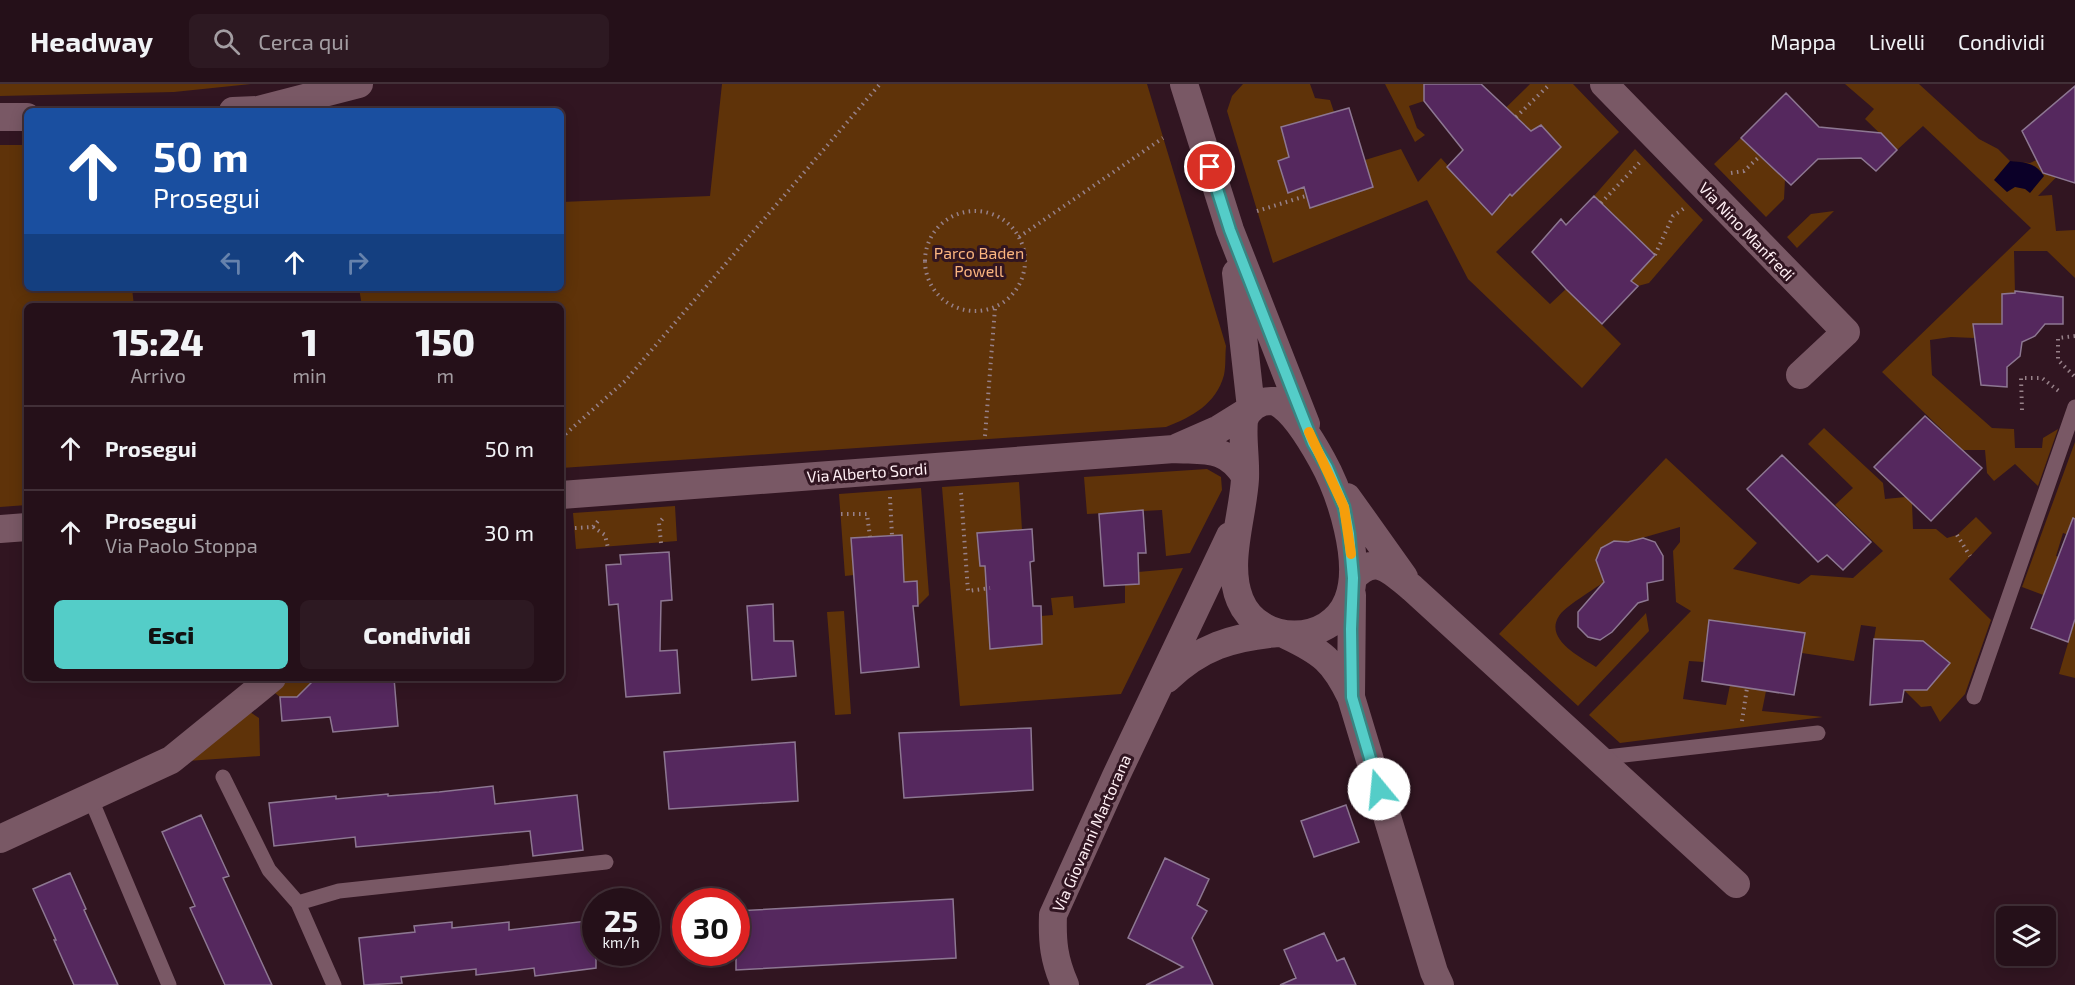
<!DOCTYPE html>
<html lang="it">
<style>
body{margin:0;font-family:"Exo 2",sans-serif;background:#2d1922;color:#f1f3f6;height:100vh;display:flex;flex-direction:column;font-size:22px;white-space:nowrap}
*{box-sizing:border-box;margin:0}
p{font-size:20px;color:#a39da2}
.icon{flex:none;width:33px;height:33px;fill:none;stroke:currentColor;stroke-width:2;stroke-linecap:round;stroke-linejoin:round}
.map{position:relative;flex:1;overflow:hidden}
.details{position:absolute;left:24px;top:219px;width:540px;height:378px;display:flex;flex-direction:column;background:#251019;border-radius:9px;box-shadow:0 3px 15px #0003,0 0 0 2px #423038}
.details>*{flex:none}
.banner{position:absolute;left:24px;top:24px;width:540px;height:183px;border-radius:9px;box-shadow:0 3px 15px #0003,0 0 0 2px #423038;background:#1a4fa0;color:#fff;overflow:hidden}
.fabs{position:absolute;left:1996px;top:822px;display:grid;gap:12px}
.fabs a{display:grid;place-items:center;width:60px;height:60px;border-radius:9px;background:#251019;box-shadow:0 3px 15px #0003,0 0 0 2px #423038;font-size:30px}
.speed{position:absolute;left:582px;top:804px;display:flex;gap:12px;font-size:30px;font-weight:700;text-align:center}
.speed>*{display:grid;place-content:center;width:78px;height:78px;border-radius:50%;background:#251019;box-shadow:0 3px 15px #0003,0 0 0 2px #423038;line-height:1}
.speed small{font-size:15px;font-weight:400}
.speed .limit{border:9px solid #d22;background:#fff;color:#111}
.pin{position:absolute;display:grid;place-items:center;width:51px;height:51px;color:#fff;margin:-26px;border:3px solid #fff;border-radius:50%;box-shadow:0 2px 6px #0007}
.me{position:absolute;width:66px;margin:-33px;rotate:343deg;stroke-linejoin:round;filter:drop-shadow(0 0 4px #0008)}
.turn{display:flex;align-items:center;gap:21px;height:126px;padding:0 30px;font-size:27px}
.turn .icon{width:78px;height:78px;stroke-width:2.5}
.turn b{display:block;font-size:42px;line-height:51px}
.lanes{display:flex;align-items:center;height:57px;padding:0 30px;background:#0003;justify-content:center;gap:30px;direction:ltr}
.lanes .off{opacity:.35}
.eta{display:flex;justify-content:space-evenly;align-items:center;height:102px;text-align:center}
.eta b{font-size:36px;font-weight:800;line-height:42px}
.cta{display:flex;gap:12px;margin-top:auto;padding:12px 30px}
.cta a{flex:1;height:69px;border-radius:9px;background:#54cdc8;color:#111;font-size:24px;font-weight:800;line-height:69px;text-align:center}
.cta a+a{background:#2d1922;color:#f1f3f6}
ul{padding:0;list-style:none}
li{display:flex;align-items:center;gap:18px;height:84px;padding:0 30px;border-top:2px solid #423038}
li div{flex:1}
li b{display:block;font-size:22px}
li em{font-style:normal}
header{display:flex;align-items:center;gap:36px;box-sizing:border-box;height:84px;padding:0 30px;background:#251019;border-bottom:2px solid #423038}
header strong{font-size:28px}
nav{display:flex;gap:33px;margin-inline-start:auto;font-size:21px}
.search{width:420px;height:54px;background:#2d1922;display:flex;align-items:center;gap:15px;box-sizing:border-box;padding:0 21px;border-radius:9px;color:#a39da2;font-size:22px}
.map>svg:first-child{display:block}
</style>
<header>
<strong>Headway</strong>
<div class="search"><svg class="icon" aria-label="search" viewBox="0 0 24 24"><circle cx="10" cy="10" r="6"/><path d="M15 15l6 6"/></svg>Cerca qui</div>
<nav><a>Mappa</a><a>Livelli</a><a>Condividi</a></nav>
</header>
<div class="map">
<svg width="2075" height="901" viewBox="0 0 2075 901">
<rect width="100%" height="100%" fill="#311521"/>
<path fill="#5f3309" d="M0,0H251L174,8L0,12Z
M722,0H1147L1226,262C1225,271 1226,282 1224,291C1216,320 1192,333 1166,343L561,384V222H362L359,204H561V118L710,112Z
M1243,0H1310L1315,14L1330,16L1334,28L1281,44L1289,73L1278,77L1288,109L1303,104L1310,124L1373,103L1365,76L1401,65L1418,98L1441,74L1492,131L1499,123L1502,104L1512,112L1561,63L1541,41L1531,47L1479,50L1530,0H1573L1619,48L1496,168L1550,220L1566,205L1621,260L1582,304L1468,195L1427,116L1273,179L1227,27L1232,12Z
M1385,0H1424V17L1409,22L1417,44L1425,51L1415,58Z
M1845,0H1919L1979,55L1998,65L2010,77L2030,79L2052,69L2068,81L2038,112L2052,111L2056,147L2075,146V194L2047,167H2014L2015,209L2002,210V240H1973L1975,254L1951,253L1930,256L1932,291L1992,344L2014,345L2015,364H2042L2043,354L2058,345L2038,402L2015,380L1994,397L1987,389L1985,366H1963L1882,288L2031,144L1923,42L1897,66L1865,35L1874,25Z
M1741,54L1785,95L1784,115L1766,133L1714,80Z
M0,61H27V204H132L134,222H27V421L0,423Z
M1635,65L1703,136L1649,199L1638,202L1631,197L1655,171L1594,112Z
M1834,127L1797,164L1787,153L1811,130Z
M1824,344L1883,399L1885,415L1906,413L1912,419L1913,445H1936L1947,454L1957,451L1976,433L1992,449L1949,495L1991,536L1965,610L1940,638L1931,622L1921,623L1904,606H1927L1950,579L1923,557L1874,555L1876,543L1861,541L1854,577L1802,569L1805,549L1710,536L1704,578L1689,577L1683,615L1726,621L1730,601L1766,607L1762,627L1823,633L1620,659L1589,631L1691,527L1676,518L1673,467L1680,458V443L1628,458L1614,457L1601,464L1596,476L1604,498C1594,505 1563,524 1559,532C1544,555 1580,573 1596,583L1646,529L1649,547L1578,622L1499,550L1666,374L1757,459L1733,485L1799,500L1811,491L1853,494L1883,467L1835,421L1853,404L1808,360Z
M2075,358V453L2063,449L2056,472L2073,479L2075,523L2022,503Z
M1207,385L1221,393L1222,406L1190,469L1166,472L1162,426L1087,430L1084,393Z
M1019,398L1022,446L977,450L980,482H990L991,495L987,521L990,564L1041,532L1053,531L1051,514L1073,512L1074,524L1125,519V501L1138,500V488L1183,484L1121,610L960,622L942,403Z
M921,404L929,511L918,522L917,497L904,498L902,451L851,454L854,491L845,492L839,410Z
M675,422L677,457L576,465L573,429Z
M844,527L851,630L835,631L827,528Z
M2075,535V594L2059,590Z
M285,594H316L297,613H280L271,606Z
M247,626L259,634L260,672L187,677Z"/>
<path fill="#0b0028" d="M2010,77C2025,78 2036,79 2044,92L2030,109L2025,105L2015,103L2007,108L1994,96Z"/>
<path fill="#55285e" stroke="#8d7792" stroke-width="1.5" d="M1424,0H1481L1531,47L1541,41L1561,63L1512,112L1510,110L1492,131L1447,83L1463,66L1424,17Z
M2075,2V99L2043,89L2022,47Z
M1786,9L1819,43L1881,49L1897,66L1876,87L1861,74L1818,75L1791,101L1741,54Z
M1349,24L1373,103L1310,124L1304,103L1288,109L1278,77L1289,73L1281,43Z
M1594,112L1655,171L1631,197L1638,202L1602,240L1566,205L1532,168L1561,135L1566,141Z
M2015,207L2063,213V240H2045L2035,252L2022,258L2020,272L2007,283V303L1981,301L1973,240H2002V210L2015,209Z
M1925,332L1982,384L1931,437L1874,383Z
M1782,371L1871,458L1843,486L1827,471L1818,478L1747,405Z
M1143,426L1146,469H1138L1139,500L1104,502L1099,430Z
M2073,434L2075,435V535L2068,558L2031,544Z
M1032,445L1034,477L1030,478L1033,522H1041L1042,560L990,565L985,482H980L977,449Z
M902,451L904,498L917,497L918,522H913L919,583L861,589L851,454Z
M1643,454L1655,458L1663,472V496L1647,499L1648,516L1638,519L1612,548L1600,556L1588,553L1578,543V528L1604,498L1596,476L1601,464L1614,457L1628,458Z
M669,468L672,516L661,517L660,567L677,566L680,609L626,613L618,520L609,521L606,481L621,480L620,471Z
M773,520L774,557H793L796,592L752,596L747,522Z
M1709,536L1805,549L1794,611L1702,597Z
M1874,555L1923,557L1950,579L1927,606H1904L1902,618L1870,621Z
M316,594H394L398,642L333,648L330,633L282,637L280,613H297Z
M1031,644L1033,706L904,714L899,649Z
M795,658L798,717L669,725L664,668Z
M493,702L495,720L577,711L583,766L533,772L530,747L356,763L355,753L274,762L269,719L336,712V715L388,710V712L439,708Z
M1346,721L1359,758L1314,773L1301,737Z
M201,731L229,792L223,794L272,901H225L190,824L195,822L162,748Z
M1165,774L1209,795L1197,821L1207,827L1192,854L1213,901H1146L1183,883L1128,854Z
M70,789L86,825L84,826L118,901H74L54,856H56L33,805Z
M953,815L956,874L736,886V827Z
M596,836V884L535,892L534,884L476,891V885L401,893L402,899L364,901L359,854L415,848L414,842L452,838V844L509,838V846Z
M1324,849L1337,877L1344,874L1356,901H1280L1296,894L1284,866Z"/>
<g fill="none" stroke-linecap="round" stroke-linejoin="round">
<path stroke="#978189" stroke-width="4" stroke-dasharray="1.5 4.5" stroke-linecap="butt" d="M1516,33L1550,0
M1731,89L1744,87L1760,72
M1601,119L1641,77
M925 177a50 50 0 1 1 100 0a50 50 0 1 1-100 0Z
M1257,127L1306,112
M1019,153L1163,54
M1655,171L1673,132L1686,123
M2075,252L2058,254V276L2075,293
M2022,326L2021,294H2042L2060,308
M985,352L995,224
M561,354L625,297L880,0
M961,409L968,507L990,504
M890,413L892,452
M841,430H867L870,453
M593,443L605,451L608,464
M575,444L593,443L598,437
M1957,451L1970,472
M661,459L659,439L664,433
M1742,637L1747,604"/>
<path stroke="#795865" stroke-width="15" d="M1974,613L2075,323
M1598,674L1818,649
M223,693L269,786L298,819L334,901
M90,713L169,901
M298,819L339,807L606,778"/>
<path stroke="#795865" stroke-width="28" d="M1184,0L1230,146L1306,340
M1604,0L1846,248L1800,291
M233,27L258,26L359,0
M0,33H27
M1236,189L1251,324
M1274,317C1293,325 1312,358 1322,376C1341,410 1363,478 1348,516C1330,562 1259,562 1240,516C1225,480 1243,432 1245,395C1246,375 1242,355 1244,336C1249,322 1260,316 1274,317Z
M1178,363L1219,345L1248,327
M561,411L1174,365C1206,367 1226,362 1245,392
M1347,413L1404,493
M0,445L27,443
M1353,494C1376,468 1392,488 1412,504L1736,800
M1286,551C1322,568 1334,577 1351,613L1434,888L1440,901
M1167,595C1200,563 1232,553 1278,549
M1351,611L1352,511
M0,755L171,676L272,594
M1065,901C1054,876 1052,858 1053,831L1116,692L1230,452"/>
</g>
<g fill="none" stroke-linecap="round" stroke-linejoin="round">
<defs>
<path id="route" d="M1210,83L1230,146L1293,308L1313,359L1327,383L1344,423L1349,450L1353,494L1351,545L1352,613L1379,705"/>
</defs>
<use href="#route" stroke="#378582" stroke-width="15"/>
<use href="#route" stroke="#54cdc8" stroke-width="10"/>
<path stroke="#f59e0b" stroke-width="10" d="M1309,348L1344,423L1351,470"/>
</g>
<g text-anchor="middle" dominant-baseline="central" stroke-width="6" stroke-linejoin="round" paint-order="stroke">
<g font-size="16" fill="#ffeff4" stroke="#311521">
<text transform="translate(1747 147) rotate(46)">Via Nino Manfredi</text>
<text transform="translate(867 388) rotate(-4)">Via Alberto Sordi</text>
<text transform="translate(1091 749) rotate(-66)">Via Giovanni Martorana</text>
</g>
<g font-size="16" fill="#fbb57f" stroke="#311521">
<text x="979" y="168">Parco Baden<tspan x="979" dy="18">Powell</tspan></text>
</g>
</g>
</svg>
<div class="fabs">
<a><svg class="icon" aria-label="layers" viewBox="0 0 24 24"><path d="M12 4l9 5-9 5-9-5zM3 14l9 5 9-5"/></svg></a>
</div>
<div class="speed"><div>25<small>km/h</small></div><div class="limit">30</div></div>
<div class="pin" style="left:1210px;top:83px;background:#d93025"><svg class="icon" aria-label="arrive" viewBox="0 0 24 24"><path d="M6 21V4h12l-3 4 3 4H6"/></svg></div>
<svg class="me" style="left:1379px;top:705px" viewBox="-20 -20 40 40"><circle r="19" fill="#fff"/><path d="M0-13L10 11 0 6-10 11z" fill="#54cdc8"/></svg>
<div class="banner">
<div class="turn"><svg class="icon" aria-label="ahead" viewBox="0 0 24 24"><path d="M12 20V5M6 11l6-6 6 6"/></svg><div><b>50 m</b>Prosegui</div></div>
<div class="lanes"><svg class="icon off" aria-label="left" viewBox="0 0 24 24"><path d="M17 20v-9H6M10 6l-5 5 5 5"/></svg><svg class="icon" aria-label="ahead" viewBox="0 0 24 24"><path d="M12 20V5M6 11l6-6 6 6"/></svg><svg class="icon off" aria-label="right" viewBox="0 0 24 24"><path d="M7 20v-9h11M14 6l5 5-5 5"/></svg></div>
</div>
<section class="details">
<div class="eta">
<div><b>15:24</b><p>Arrivo</p></div>
<div><b>1</b><p>min</p></div>
<div><b>150</b><p>m</p></div>
</div>
<ul>
<li><svg class="icon" aria-label="ahead" viewBox="0 0 24 24"><path d="M12 20V5M6 11l6-6 6 6"/></svg><div><b>Prosegui</b></div><em>50 m</em></li>
<li><svg class="icon" aria-label="ahead" viewBox="0 0 24 24"><path d="M12 20V5M6 11l6-6 6 6"/></svg><div><b>Prosegui</b><p>Via Paolo Stoppa</p></div><em>30 m</em></li>
</ul>
<div class="cta"><a>Esci</a><a>Condividi</a></div>
</section>
</div>
